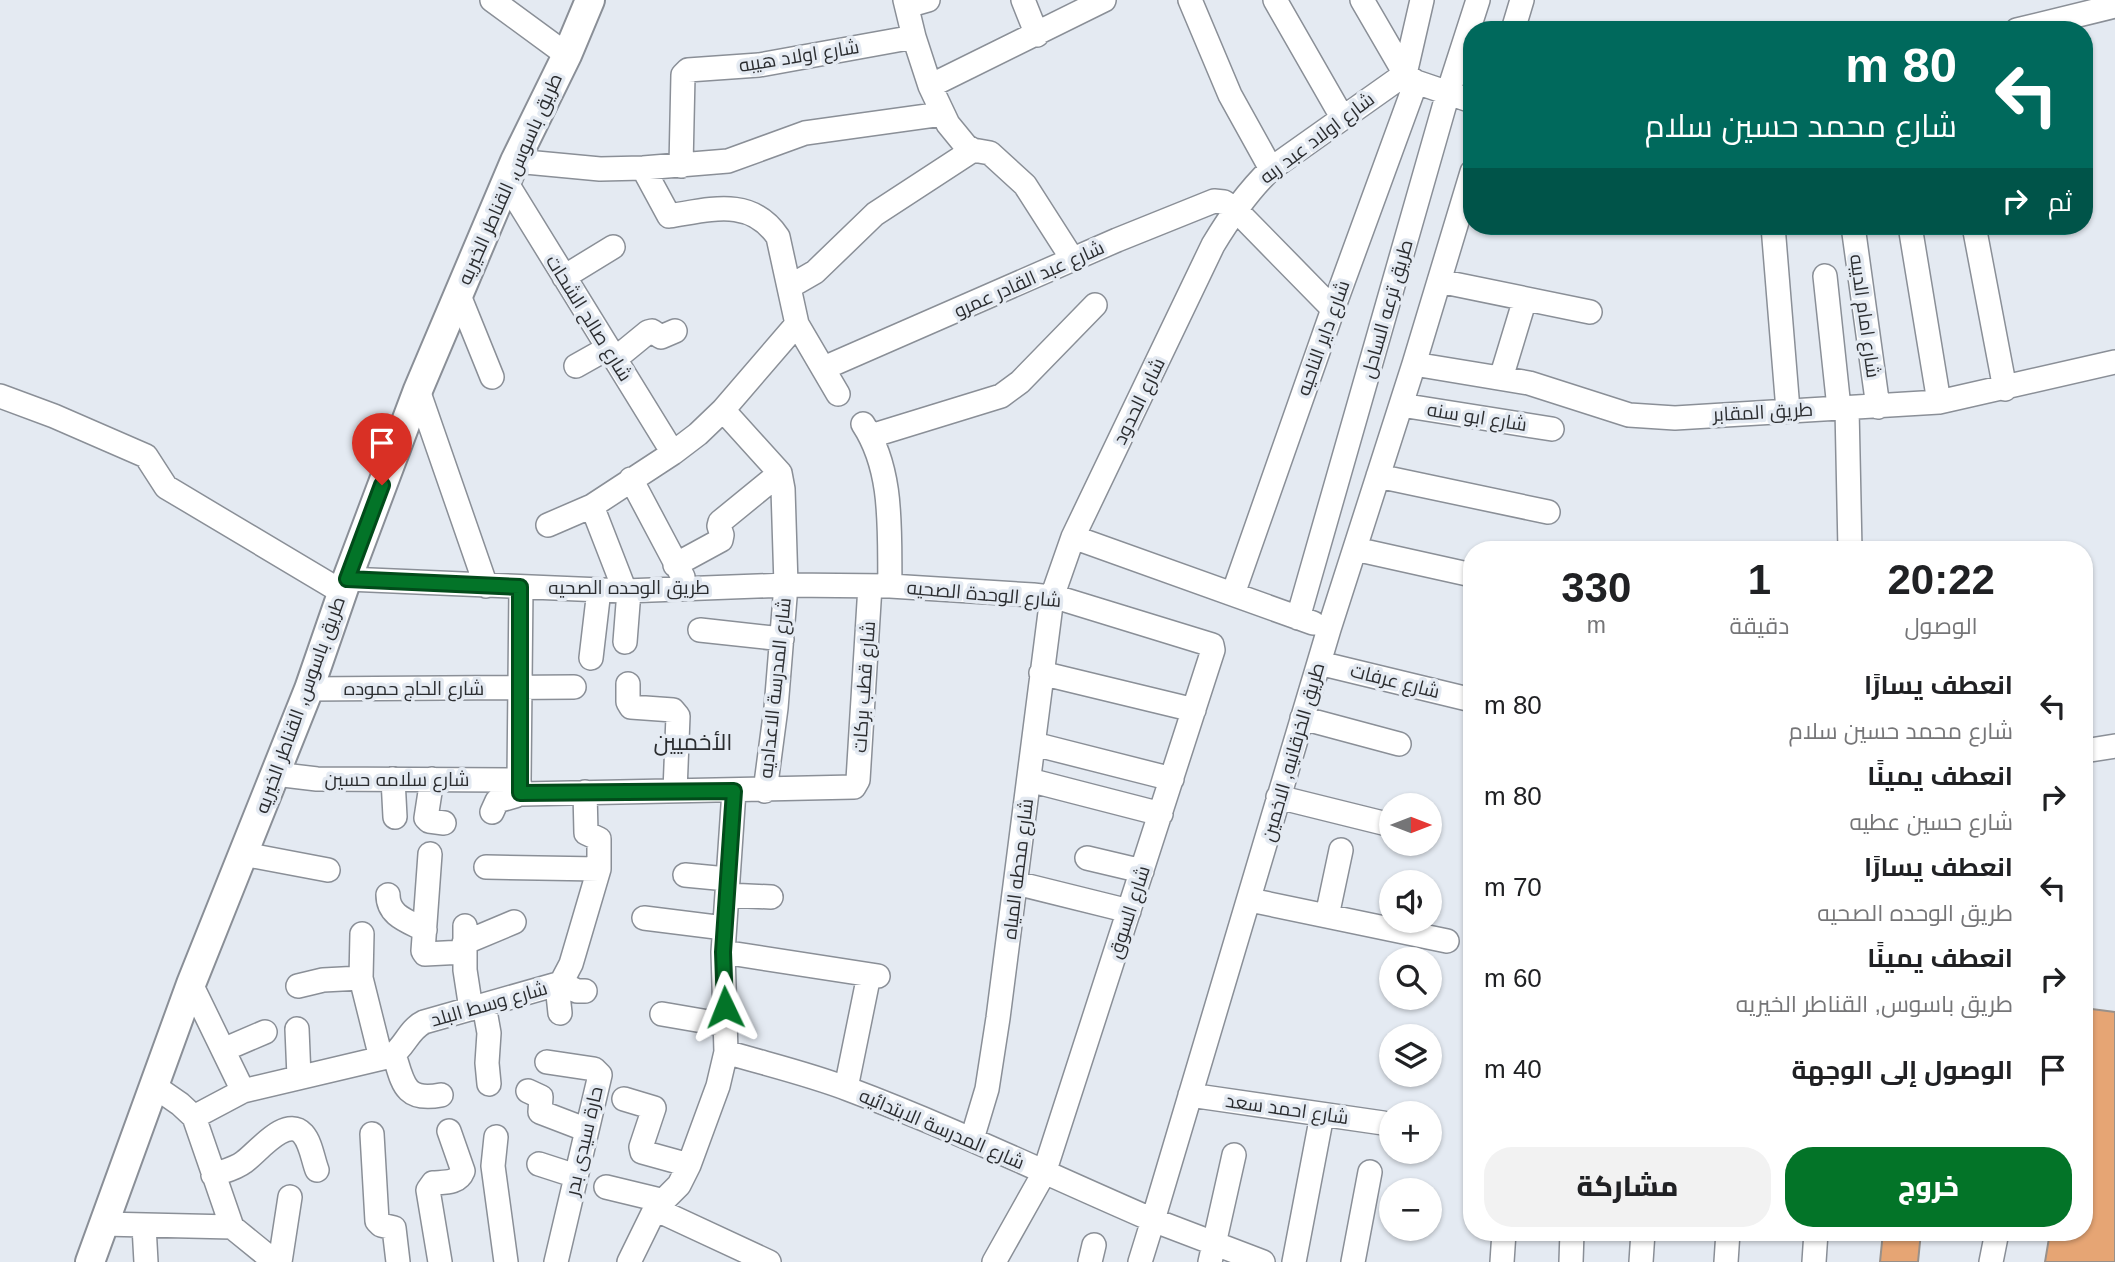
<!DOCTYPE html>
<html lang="ar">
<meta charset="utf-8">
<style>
body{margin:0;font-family:Arial,Cairo,sans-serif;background:#f2f2f2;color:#202124;direction:rtl;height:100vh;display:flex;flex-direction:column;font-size:26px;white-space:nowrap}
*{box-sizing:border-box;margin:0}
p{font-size:23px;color:#757577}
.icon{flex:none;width:38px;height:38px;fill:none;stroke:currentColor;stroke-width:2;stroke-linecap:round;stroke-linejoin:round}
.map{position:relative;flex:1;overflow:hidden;direction:ltr}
.sheet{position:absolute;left:1463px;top:541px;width:630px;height:700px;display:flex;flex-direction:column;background:#fff;border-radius:28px;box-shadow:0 2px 5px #0004;direction:rtl}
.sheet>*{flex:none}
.top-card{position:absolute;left:1463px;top:21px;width:630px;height:214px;border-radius:28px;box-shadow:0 2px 5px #0004;direction:rtl;background:#00695c;color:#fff;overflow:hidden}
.needle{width:46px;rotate:90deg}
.buttons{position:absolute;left:1379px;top:793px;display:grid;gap:14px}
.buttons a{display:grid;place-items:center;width:63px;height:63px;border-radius:50%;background:#fff;box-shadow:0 2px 5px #0004;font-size:35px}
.pin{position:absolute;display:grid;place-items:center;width:60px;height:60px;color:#fff;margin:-72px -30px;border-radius:50% 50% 50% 0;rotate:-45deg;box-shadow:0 0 7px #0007}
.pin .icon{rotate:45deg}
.me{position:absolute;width:77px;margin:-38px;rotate:358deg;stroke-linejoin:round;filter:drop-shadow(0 0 5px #0008)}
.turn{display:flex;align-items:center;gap:24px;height:147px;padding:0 21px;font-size:32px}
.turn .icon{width:91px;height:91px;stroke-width:2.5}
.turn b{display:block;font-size:49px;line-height:60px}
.then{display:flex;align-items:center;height:66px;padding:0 21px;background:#0003;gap:14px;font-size:26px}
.eta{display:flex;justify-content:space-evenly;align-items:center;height:119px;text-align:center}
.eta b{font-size:42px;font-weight:800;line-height:49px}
.action{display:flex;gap:14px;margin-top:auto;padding:14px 21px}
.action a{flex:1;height:80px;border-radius:28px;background:#037428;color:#fff;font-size:28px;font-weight:800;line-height:80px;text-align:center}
.action a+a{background:#f2f2f2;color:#202124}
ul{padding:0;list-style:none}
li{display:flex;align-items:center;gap:21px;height:91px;padding:0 21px}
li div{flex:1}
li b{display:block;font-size:26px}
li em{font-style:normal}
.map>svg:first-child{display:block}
</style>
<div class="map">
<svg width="2115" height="1262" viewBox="0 0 2115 1262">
<rect width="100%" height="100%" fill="#e4eaf2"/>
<path fill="#e6a574" stroke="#98908a" stroke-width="2" d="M2084,1008L2115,1012V1262H2045L2050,1232H2084Z
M1883,1232H1921L1918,1262H1880Z"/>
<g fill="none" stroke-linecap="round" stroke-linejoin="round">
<defs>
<path id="minor" d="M492,0L567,55
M905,0L914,37L930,86L948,124L966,146L973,150L990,153L1025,185L1073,260
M1023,0L1037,35
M1190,0L1230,95L1271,169
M1275,0L1342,117
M1362,0L1405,74L1416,82L1472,101
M907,6L928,0
M1513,30L1522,0
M2017,30L2115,6
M1405,74L1422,0
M930,86L1104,0
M515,161L600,169L643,168L728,161L805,133L942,114
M681,166L683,75L688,70L759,65L914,37
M643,168L669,216C709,210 751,196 778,237L797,324L838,394
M506,182L673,453
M1773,226L1788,410
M1853,226L1878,407
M1910,226L1939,402
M1974,226L2005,389
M1825,276L1839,408
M564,277L613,247
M1439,281L1590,312
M789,287L815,272L875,214L973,150
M458,293L492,377
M615,359L648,332L652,331L661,337L675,331
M1414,364L1529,383L1629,415L1675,418L1939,402L2115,362
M576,366L608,348
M824,368L1117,240L1214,201L1224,202L1235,209L1333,309
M1501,378L1525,299
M418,390L486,586
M0,396L54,416L146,456L166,487L342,592
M1401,405L1552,429
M1847,408L1850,550
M723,410L780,473L783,489L786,585L776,708L765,791
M863,424C894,471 889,531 890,586
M871,436L1001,396L1020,382L1095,305
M1378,476L1548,512
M631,479L683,577
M592,506L625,591
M548,525L592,506L673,453L698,434L723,410L797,324
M1073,537L1313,623
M1355,549L1472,575
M675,565L721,540L722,535L719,526L720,522L780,473
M347,579L625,591L786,585L890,586L1033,595L1059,598L1212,645L1213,650L1044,1173L994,1262
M521,587L519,780L520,792L523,794L854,787L858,780L870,586
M1233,594L1333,309L1416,82
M1298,618L1448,93L1478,0
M700,630L782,639
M625,642L629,591
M591,658L599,590
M1319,663L1472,700
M1041,673L1194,710
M628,684V702L631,707L673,710L678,716L675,791
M309,689L574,687
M1302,718L1399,744
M1034,744L1172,779
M2084,751L2115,746
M275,774L317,779L519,780
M393,779L395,817
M432,779L426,818L429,821L444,823
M1029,780L1161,814
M1278,797L1391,825
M492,812L497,801L515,796L519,789
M243,854L328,870
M430,854L423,951L425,954L464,952
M1087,858L1142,871
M486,867L599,869
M685,875L727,879
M1016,883L1129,911
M388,895C388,916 408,921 425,930
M727,895L771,897
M1250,900L1447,941
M1327,916L1341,850
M644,918L724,928
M465,926V970L471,1009
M362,934L361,978L381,1058
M464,943L514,922
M723,952L878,976
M561,983L577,991H585
M191,984L243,1091
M557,985L560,1013
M298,986L323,980L361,978
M484,1005L489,1033L487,1063L489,1084
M662,1014L726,1025
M297,1029L299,1077
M223,1050L265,1032
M726,1052C766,1064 809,1074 848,1089C952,1128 1051,1176 1153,1220L1140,1262
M394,1054C403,1083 404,1102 441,1095
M547,1062L594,1069L600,1075L556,1262
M154,1086L180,1104L194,1117L232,1227
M846,1088L869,975
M528,1091L541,1097L540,1112L587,1130
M1190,1095L1383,1123
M624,1099L654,1108L641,1147L642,1152L689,1165
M194,1117L243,1091L391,1056C405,1047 408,1030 424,1022L561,983L571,964L599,869V839L586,833L585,792
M372,1134L377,1221L381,1225L394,1228L398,1262
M496,1137L493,1166L506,1262
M972,1139L987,1089L998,1018L1052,597L1073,537L1213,245C1230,217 1247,192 1271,169L1405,74
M539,1164L576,1176
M213,1175C224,1171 235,1169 244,1162C257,1153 286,1115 303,1134C311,1143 313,1160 317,1170
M606,1187L664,1201
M655,1209L769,1262
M103,1224L232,1227L275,1262
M144,1226L146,1262
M280,1262L290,1197
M440,1262L428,1190L433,1183C444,1182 458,1184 463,1171L449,1131
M629,1262L655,1209L679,1185L689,1165L718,1086L726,1052L723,952L734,791
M1090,1262L1094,1245
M1210,1262L1234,1155
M1263,1262L1153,1220L1329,629L1414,364L1472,172
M1294,1262L1322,1115
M1353,1262L1370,1172
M1502,1262L1504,1232
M1571,1262L1572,1232
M1641,1262L1643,1232
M1726,1262L1728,1232
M1814,1262L1816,1232
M1991,1262L1997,1232"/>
<path id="tertiary" d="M90,1262L191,984L309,689L347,579L418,390L515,161L567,55L590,0"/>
</defs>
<use href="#minor" stroke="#8a8f97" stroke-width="26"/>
<use href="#tertiary" stroke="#8a8f97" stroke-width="32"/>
<use href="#minor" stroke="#fff" stroke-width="23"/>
<use href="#tertiary" stroke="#fff" stroke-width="28"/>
</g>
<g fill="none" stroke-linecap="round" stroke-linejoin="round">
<defs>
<path id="route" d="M382,485L347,579L520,587V793L734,791L723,952L725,1007"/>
</defs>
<use href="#route" stroke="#024b1a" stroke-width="18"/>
<use href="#route" stroke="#037428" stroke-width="12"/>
</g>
<g text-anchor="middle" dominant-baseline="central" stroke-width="7" stroke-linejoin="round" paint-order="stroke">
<g font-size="19" fill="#2b2d30" stroke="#e4eaf2">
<text transform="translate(799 56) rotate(-9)">شارع اولاد هيبه</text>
<text transform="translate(1317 138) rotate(-37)">شارع اولاد عبد ربه</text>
<text transform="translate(510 179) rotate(-66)">طريق باسوس, القناطر الخيريه</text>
<text transform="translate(1029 279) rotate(-24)">شارع عبد القادر عمرو</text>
<text transform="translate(1387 309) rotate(-74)">طريق ترعه الساحل</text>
<text transform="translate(1865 316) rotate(82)">شارع امام الديبه</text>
<text transform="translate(589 318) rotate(58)">شارع صالح الشحات</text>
<text transform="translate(1323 338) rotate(-70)">شارع داير الناحيه</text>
<text transform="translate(1139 401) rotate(-64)">شارع الحدود</text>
<text transform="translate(1763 412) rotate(-3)">طريق المقابر</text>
<text transform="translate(1477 417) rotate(9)">شارع ابو سنه</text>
<text x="629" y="587">طريق الوحده الصحيه</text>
<text transform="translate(984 594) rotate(5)">شارع الوحدة الصحيه</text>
<text transform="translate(1395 681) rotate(14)">شارع عرفات</text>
<text transform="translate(864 687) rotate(-86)">شارع قطب بركات</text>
<text x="414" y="688">شارع الحاج حموده</text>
<text transform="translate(775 688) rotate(-84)">شارع المدرسة الاعداديه</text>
<text transform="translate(300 705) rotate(-70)">طريق باسوس, القناطر الخيريه</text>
<text transform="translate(1293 752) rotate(-74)">طريق الخرقانيه, الاخمين</text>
<text x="397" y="779">شارع سلامه حسين</text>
<text transform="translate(1018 869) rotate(-83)">شارع محطه المياه</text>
<text transform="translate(1129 912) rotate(-72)">شارع السوق</text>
<text transform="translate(489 1004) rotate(-16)">شارع وسط البلد</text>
<text transform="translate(1287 1109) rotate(8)">شارع احمد سعد</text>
<text transform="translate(942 1129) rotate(23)">شارع المدرسة الابتدائيه</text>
<text transform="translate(584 1141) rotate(-77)">حارة سيدى بدر</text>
</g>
<g font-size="23" fill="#2b2d30" stroke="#e4eaf2">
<text x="693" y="742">الأخميين</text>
</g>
</g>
</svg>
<div class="buttons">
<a><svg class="needle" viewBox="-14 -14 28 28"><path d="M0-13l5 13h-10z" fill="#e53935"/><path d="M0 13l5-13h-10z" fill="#757577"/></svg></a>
<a><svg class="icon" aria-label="sound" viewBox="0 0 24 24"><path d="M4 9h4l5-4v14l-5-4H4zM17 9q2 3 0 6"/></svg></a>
<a><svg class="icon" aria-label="search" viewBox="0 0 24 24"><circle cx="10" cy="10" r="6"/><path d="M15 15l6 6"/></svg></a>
<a><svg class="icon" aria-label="layers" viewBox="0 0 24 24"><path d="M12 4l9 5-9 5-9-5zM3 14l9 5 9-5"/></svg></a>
<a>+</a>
<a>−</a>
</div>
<div class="pin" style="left:382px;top:485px;background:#d93025"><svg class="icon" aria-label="arrive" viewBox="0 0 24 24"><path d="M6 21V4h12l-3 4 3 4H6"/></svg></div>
<svg class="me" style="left:725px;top:1007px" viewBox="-20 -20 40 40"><path d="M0-17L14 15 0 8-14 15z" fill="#037428" stroke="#fff" stroke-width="4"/></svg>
<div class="top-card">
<div class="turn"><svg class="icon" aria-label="left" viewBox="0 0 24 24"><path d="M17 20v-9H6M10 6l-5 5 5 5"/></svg><div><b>80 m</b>شارع محمد حسين سلام</div></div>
<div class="then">ثم<svg class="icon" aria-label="right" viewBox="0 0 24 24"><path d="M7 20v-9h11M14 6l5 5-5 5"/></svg></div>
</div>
<section class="sheet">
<div class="eta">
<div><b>20:22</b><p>الوصول</p></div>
<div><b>1</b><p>دقيقة</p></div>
<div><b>330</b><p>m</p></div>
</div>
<ul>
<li><svg class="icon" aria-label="left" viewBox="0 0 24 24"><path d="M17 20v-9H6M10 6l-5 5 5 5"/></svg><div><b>انعطف يسارًا</b><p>شارع محمد حسين سلام</p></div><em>80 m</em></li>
<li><svg class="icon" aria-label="right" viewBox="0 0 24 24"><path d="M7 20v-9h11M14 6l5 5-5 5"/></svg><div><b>انعطف يمينًا</b><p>شارع حسين عطيه</p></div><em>80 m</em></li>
<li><svg class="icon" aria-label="left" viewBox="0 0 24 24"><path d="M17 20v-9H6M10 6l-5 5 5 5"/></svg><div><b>انعطف يسارًا</b><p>طريق الوحده الصحيه</p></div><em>70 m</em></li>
<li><svg class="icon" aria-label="right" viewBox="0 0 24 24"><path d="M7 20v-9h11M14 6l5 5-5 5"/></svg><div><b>انعطف يمينًا</b><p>طريق باسوس, القناطر الخيريه</p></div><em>60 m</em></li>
<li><svg class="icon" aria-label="arrive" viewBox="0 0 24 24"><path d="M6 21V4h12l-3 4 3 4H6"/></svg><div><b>الوصول إلى الوجهة</b></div><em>40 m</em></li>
</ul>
<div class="action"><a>خروج</a><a>مشاركة</a></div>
</section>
</div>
